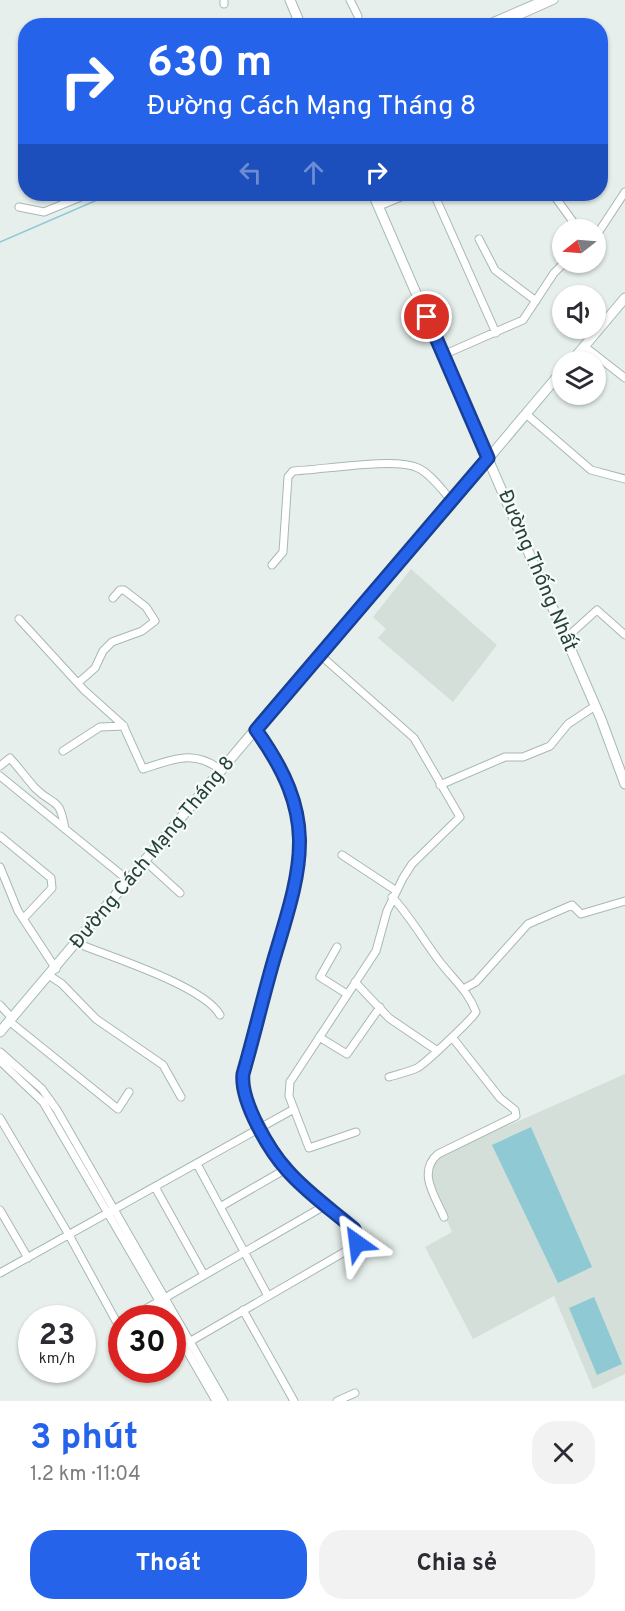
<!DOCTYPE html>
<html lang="vi">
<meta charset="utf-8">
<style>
body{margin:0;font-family:Overpass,sans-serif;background:#f2f2f3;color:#2b2b33;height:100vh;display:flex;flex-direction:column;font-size:22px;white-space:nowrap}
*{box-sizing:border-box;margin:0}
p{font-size:20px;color:#7c7c81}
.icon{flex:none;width:33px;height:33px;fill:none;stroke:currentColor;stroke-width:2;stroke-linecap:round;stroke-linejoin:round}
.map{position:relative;height:1401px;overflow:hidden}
.sheet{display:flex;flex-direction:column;background:#fff;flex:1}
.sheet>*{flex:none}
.guide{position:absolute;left:18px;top:18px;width:590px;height:183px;border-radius:24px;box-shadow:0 2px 4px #0004;background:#2563eb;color:#fff;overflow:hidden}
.needle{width:39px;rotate:253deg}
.fabs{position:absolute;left:552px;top:219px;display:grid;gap:12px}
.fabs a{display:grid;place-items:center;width:54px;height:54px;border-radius:50%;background:#fff;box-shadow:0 2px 4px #0004;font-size:30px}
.speed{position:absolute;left:18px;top:1305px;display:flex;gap:12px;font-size:30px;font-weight:700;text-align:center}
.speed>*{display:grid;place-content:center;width:78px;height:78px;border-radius:50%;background:#fff;box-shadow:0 2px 4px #0004;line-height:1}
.speed small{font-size:15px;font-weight:400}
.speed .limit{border:9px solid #d22;background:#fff;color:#111}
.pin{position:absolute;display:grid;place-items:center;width:51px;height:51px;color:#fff;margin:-26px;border:3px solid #fff;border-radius:50%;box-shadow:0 2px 6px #0007}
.me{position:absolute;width:66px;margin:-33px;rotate:329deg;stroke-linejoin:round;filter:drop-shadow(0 0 4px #0008)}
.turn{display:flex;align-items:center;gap:21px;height:126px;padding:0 30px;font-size:27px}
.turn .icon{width:78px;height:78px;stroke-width:2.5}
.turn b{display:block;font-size:42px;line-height:51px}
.lanes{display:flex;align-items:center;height:57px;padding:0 30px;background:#0003;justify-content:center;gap:30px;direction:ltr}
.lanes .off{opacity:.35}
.round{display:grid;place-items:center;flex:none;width:63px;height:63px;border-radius:24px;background:#f2f2f3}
.head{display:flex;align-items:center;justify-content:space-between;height:102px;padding:0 30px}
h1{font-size:36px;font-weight:700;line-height:45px;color:#2563eb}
.cta{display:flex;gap:12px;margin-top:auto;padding:12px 30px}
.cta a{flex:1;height:69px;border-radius:24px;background:#2563eb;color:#fff;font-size:24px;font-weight:700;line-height:69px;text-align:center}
.cta a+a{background:#f2f2f3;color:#2b2b33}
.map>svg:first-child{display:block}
</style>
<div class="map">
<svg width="625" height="1401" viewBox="0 0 625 1401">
<rect width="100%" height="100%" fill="#e6efeb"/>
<path fill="#d4dfda" d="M411,569L497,645L453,702L378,638L386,629L373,617Z
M625,1074V1374L593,1389L554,1296L473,1339L425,1247L452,1232L429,1180L428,1171L437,1157Z"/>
<path fill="#8ec9d4" d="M531,1127L592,1267L558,1283L492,1145Z
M594,1297L622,1364L597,1375L569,1308Z"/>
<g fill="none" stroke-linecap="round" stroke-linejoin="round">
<path stroke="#8ec9d4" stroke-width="1.5" d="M0,242L111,194"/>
<defs>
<path id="street" d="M350,0L358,16
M224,4V0
M483,26L543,0
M496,26L554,0
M434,194L496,333
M553,194L579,230
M379,206L408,194
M19,207L44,212L88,194
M596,236L625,192
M479,239L495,270L536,301
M584,346L625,378
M443,355L523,320L554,273L565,262
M526,414L591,470L625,479
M272,565L283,552L288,477L293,471C322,470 395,457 418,468C431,474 442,490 451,500
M19,619L84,690L123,725L143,769C174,759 195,749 222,771
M566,638L597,610L625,635
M319,654L414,738L460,817L412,864L403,878L387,911L376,951L290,1082L289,1096L309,1148L356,1132
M78,683L95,668L103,651L112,642L142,631L155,621L146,607L124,590H120L113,598
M63,751L100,727L124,726
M0,766L10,758C19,768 27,779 35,788C55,808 59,795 65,829
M0,776L129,881
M440,785L505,757H523L550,746L568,724L595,706
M0,836L51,878L52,888L23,919
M342,855L395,890
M146,862L180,893
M0,867L18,911L56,969
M76,943C109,956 204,986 220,1015
M337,947L320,977L347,994
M50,976L62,984L96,1019L163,1065L181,1097
M355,982L389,1018L436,1050
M465,988L476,982L528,924L572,905L581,914L625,901
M0,1005L12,1018
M9,1021L118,1109L129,1092
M319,1037L347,1054L380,1007
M0,1052L42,1089L57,1110L224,1401
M0,1061L43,1102L169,1318
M389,1077C398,1074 408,1072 417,1068C424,1065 473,1018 476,1012C468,991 454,980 440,962C423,940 411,917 392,897
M0,1118L69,1235L116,1321L122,1323
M197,1164L268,1296
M155,1187L204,1275
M220,1207L286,1169
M0,1210L28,1258
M444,1217C435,1196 417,1172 438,1154L516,1116L515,1110L500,1098L452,1037
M0,1273L294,1109
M243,1310L294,1401
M130,1318L326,1205
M172,1325L216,1401
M184,1345L353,1247L358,1238L354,1229C332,1210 306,1192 287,1170C269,1149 240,1101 243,1074C254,1036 263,997 275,959C303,863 318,818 256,730
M337,1401L355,1393"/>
<path id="secondary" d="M290,0L301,26
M373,194L601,719L625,784
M571,362L625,298
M0,1032L319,654L375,593L562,371"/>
</defs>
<use href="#street" stroke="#a8b8b2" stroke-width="9"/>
<use href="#secondary" stroke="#a4bbb3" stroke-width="11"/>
<use href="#street" stroke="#fff" stroke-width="7"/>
<use href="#secondary" stroke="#fff" stroke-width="9"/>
</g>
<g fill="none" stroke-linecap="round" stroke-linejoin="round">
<defs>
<path id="route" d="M357,1243L358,1238L354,1229C332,1210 306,1192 287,1170C269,1150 240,1101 243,1074C254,1036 263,997 274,959C303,863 319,818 256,730L488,458L427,317"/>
</defs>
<use href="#route" stroke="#184099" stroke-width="15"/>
<use href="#route" stroke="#2563eb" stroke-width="10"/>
</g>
<g text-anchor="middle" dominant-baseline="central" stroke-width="4.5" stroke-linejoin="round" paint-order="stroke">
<g font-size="20" fill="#24423a" stroke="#f7fbf9">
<text transform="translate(537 571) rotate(67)">Đường Thống Nhất</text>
<text transform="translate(153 853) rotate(-50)">Đường Cách Mạng Tháng 8</text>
</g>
</g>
</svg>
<div class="fabs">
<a><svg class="needle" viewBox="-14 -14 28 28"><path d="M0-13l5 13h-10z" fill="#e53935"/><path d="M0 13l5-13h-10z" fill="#7c7c81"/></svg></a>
<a><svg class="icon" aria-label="sound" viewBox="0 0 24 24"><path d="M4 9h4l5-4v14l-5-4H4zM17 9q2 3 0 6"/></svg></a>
<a><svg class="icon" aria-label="layers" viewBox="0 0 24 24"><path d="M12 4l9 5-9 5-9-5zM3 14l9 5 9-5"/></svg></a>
</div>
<div class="speed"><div>23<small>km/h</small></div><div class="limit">30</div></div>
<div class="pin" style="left:427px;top:317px;background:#d93025"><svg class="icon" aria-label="arrive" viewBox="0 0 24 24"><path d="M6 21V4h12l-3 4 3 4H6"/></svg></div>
<svg class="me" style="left:357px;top:1243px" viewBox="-20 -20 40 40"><path d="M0-17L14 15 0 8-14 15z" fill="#2563eb" stroke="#fff" stroke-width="4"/></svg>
<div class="guide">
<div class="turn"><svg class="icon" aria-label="right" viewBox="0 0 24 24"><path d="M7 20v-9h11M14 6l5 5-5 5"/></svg><div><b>630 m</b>Đường Cách Mạng Tháng 8</div></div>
<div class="lanes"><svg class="icon off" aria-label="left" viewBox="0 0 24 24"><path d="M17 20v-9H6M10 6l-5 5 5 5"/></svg><svg class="icon off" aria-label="ahead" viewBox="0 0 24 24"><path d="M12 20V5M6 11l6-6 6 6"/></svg><svg class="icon" aria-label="right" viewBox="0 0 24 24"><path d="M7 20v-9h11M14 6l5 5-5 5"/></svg></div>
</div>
</div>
<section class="sheet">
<div class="head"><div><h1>3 phút</h1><p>1.2 km · 11:04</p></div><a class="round"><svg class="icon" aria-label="close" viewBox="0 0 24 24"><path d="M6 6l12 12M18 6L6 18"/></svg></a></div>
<div class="cta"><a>Thoát</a><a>Chia sẻ</a></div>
</section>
